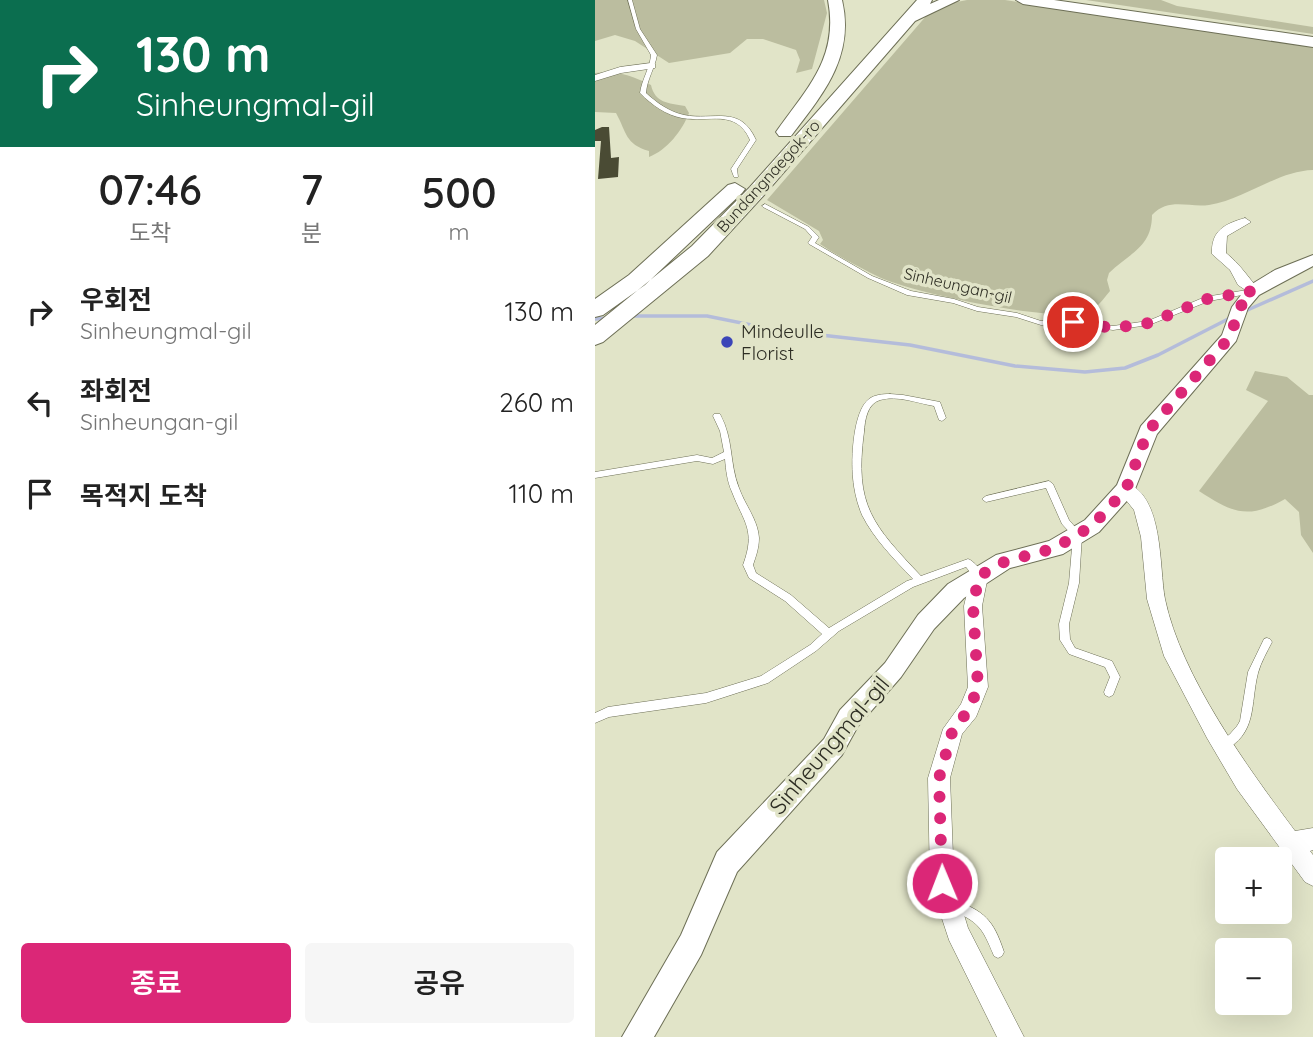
<!DOCTYPE html>
<html lang="ko">
<meta charset="utf-8">
<style>
body{margin:0;font-family:Quicksand,"Noto Sans KR",sans-serif;background:#f6f6f6;color:#222;height:100vh;display:flex;flex-direction:column;font-size:26px;white-space:nowrap}
*{box-sizing:border-box;margin:0}
p{font-size:23px;color:#767676}
.icon{flex:none;width:38px;height:38px;fill:none;stroke:currentColor;stroke-width:2;stroke-linecap:round;stroke-linejoin:round}
.map{position:relative;flex:1;overflow:hidden}
.panel{display:flex;flex-direction:column;background:#fff;width:595px}
.panel>*{flex:none}
.banner{background:#0b6e4f;color:#fff;overflow:hidden}
.buttons{position:absolute;left:620px;top:847px;display:grid;gap:14px}
.buttons a{display:grid;place-items:center;width:77px;height:77px;border-radius:7px;background:#fff;box-shadow:0 7px 28px #0002;font-size:35px}
.pin{position:absolute;display:grid;place-items:center;width:60px;height:60px;color:#fff;margin:-30px;border:4px solid #fff;border-radius:50%;box-shadow:0 2px 7px #0007}
.me{position:absolute;width:77px;margin:-38px;rotate:359deg;stroke-linejoin:round;filter:drop-shadow(0 0 5px #0008)}
.turn{display:flex;align-items:center;gap:24px;height:147px;padding:0 21px;font-size:32px}
.turn .icon{width:91px;height:91px;stroke-width:2.5}
.turn b{display:block;font-size:49px;line-height:60px}
.eta{display:flex;justify-content:space-evenly;align-items:center;height:119px;text-align:center}
.eta b{font-size:42px;font-weight:600;line-height:49px}
.primary-button{display:flex;gap:14px;margin-top:auto;padding:14px 21px}
.primary-button a{flex:1;height:80px;border-radius:7px;background:#db2777;color:#fff;font-size:28px;font-weight:600;line-height:80px;text-align:center}
.primary-button a+a{background:#f6f6f6;color:#222}
ul{padding:0;list-style:none}
li{display:flex;align-items:center;gap:21px;height:91px;padding:0 21px}
li div{flex:1}
li b{display:block;font-size:26px}
li em{font-style:normal}
main{display:flex;flex:1;min-height:0}
.map>svg:first-child{display:block}
</style>
<main>
<section class="panel">
<div class="banner">
<div class="turn"><svg class="icon" aria-label="right" viewBox="0 0 24 24"><path d="M7 20v-9h11M14 6l5 5-5 5"/></svg><div><b>130 m</b>Sinheungmal-gil</div></div>
</div>
<div class="eta">
<div><b>07:46</b><p>도착</p></div>
<div><b>7</b><p>분</p></div>
<div><b>500</b><p>m</p></div>
</div>
<ul>
<li><svg class="icon" aria-label="right" viewBox="0 0 24 24"><path d="M7 20v-9h11M14 6l5 5-5 5"/></svg><div><b>우회전</b><p>Sinheungmal-gil</p></div><em>130 m</em></li>
<li><svg class="icon" aria-label="left" viewBox="0 0 24 24"><path d="M17 20v-9H6M10 6l-5 5 5 5"/></svg><div><b>좌회전</b><p>Sinheungan-gil</p></div><em>260 m</em></li>
<li><svg class="icon" aria-label="arrive" viewBox="0 0 24 24"><path d="M6 21V4h12l-3 4 3 4H6"/></svg><div><b>목적지 도착</b></div><em>110 m</em></li>
</ul>
<div class="primary-button"><a>종료</a><a>공유</a></div>
</section>
<div class="map">
<svg width="718" height="1037" viewBox="0 0 718 1037">
<rect width="100%" height="100%" fill="#e1e4c8"/>
<path fill="#bbbd9f" d="M0,0H229L232,13L217,69L201,73L205,60L201,50L168,39H152L135,53L74,63L40,41L20,35L0,41Z
M372,0H410L718,47V170C682,171 651,199 614,205C594,208 574,197 557,215C557,247 535,253 514,273L512,280L515,291C509,298 502,309 492,312C460,323 320,293 286,278C266,268 244,257 225,244L228,240L224,231L172,200L332,15L357,3Z
M491,0H566L582,6L718,27V34Z
M0,73C21,70 38,76 56,85C60,103 73,103 90,106L94,113C87,131 72,150 54,157V151C30,144 32,133 21,113L0,112Z
M660,371L692,377L714,395H718V553L706,535L704,512L690,499C653,520 638,513 604,491L673,401L651,390Z"/>
<g fill="none" stroke-linecap="round" stroke-linejoin="round">
<path stroke="#b4bcda" stroke-width="3.5" d="M648,312L718,281
M36,316H112L181,330L315,345L420,366L490,372L530,368L563,355L637,317
M0,319L13,318"/>
</g>
<path fill="#4a4b34" d="M7,127H14L16,158L24,157L23,177L3,179L6,141H0V130Z"/>
<g fill="none" stroke-linecap="round" stroke-linejoin="round">
<defs>
<path id="service" d="M33,0H37L45,29L62,55C60,68 52,79 51,93C61,102 74,112 89,115C119,121 145,104 161,140L142,169L143,177H139L136,169L155,140C141,108 114,123 87,118C71,115 57,105 45,93C47,79 55,68 56,55L41,29Z
M170,204L214,227L224,237L220,243L277,276L316,291L359,299L383,307L422,313L446,321L478,320L518,326L553,321L610,297L658,289L661,291L658,293L614,301L554,325L518,330L478,324L446,325L421,317L382,311L358,303L312,295L273,278L214,244L213,243L217,237L210,229L168,207L167,206Z
M295,394L308,395L345,402L351,418L347,421L344,420L339,406C322,403 302,395 285,400C272,404 270,420 269,432C259,506 278,525 326,576L373,559C379,561 386,570 389,576L387,579C380,581 376,573 371,567L318,587L244,631L221,651L173,683L111,703L14,717L0,723V713L13,707L111,693L166,676L215,645L227,634L190,601L154,578L148,565C161,530 149,523 137,492C132,481 131,470 130,459L118,464L102,461L0,478V472L102,455L117,458L129,452L125,431L118,416L119,414H125C139,440 134,462 144,488C150,505 163,520 164,538C164,548 161,556 158,565L161,573L196,595L234,628L312,581L318,579C299,559 279,539 267,515C262,503 259,490 258,478C256,459 258,411 274,399C279,395 287,394 295,394Z
M454,481L458,484L474,520L487,535L484,583L474,624L475,639L480,648L517,661L525,677L518,695L514,697L510,695L509,692L515,677L510,667L474,654L465,640L464,624L474,583L478,536L467,524L451,488L391,502L387,499L391,496Z
M672,638L675,639L677,642C672,652 666,662 663,673C655,704 663,734 628,751L624,749L623,746L624,743L635,734L642,726L645,721L653,672L669,639Z
M358,899C390,912 398,919 409,952L407,956L403,958L399,956C387,927 384,922 354,909L352,905L354,901Z"/>
<path id="minor" d="M56,63L60,64V68L26,73L0,81V75L25,67Z
M650,218L656,222L632,236L631,253C645,264 653,277 665,291L658,295L643,285L635,270L617,254C616,231 629,224 650,218Z
M531,483C569,495 564,567 570,599C586,676 653,768 700,831L718,828V850L715,851L718,855V886L710,882L642,789L612,738L569,656L552,599L546,537L539,510L522,489L525,484Z
M384,568L391,571L393,576L387,606L393,687L381,717L367,734L355,778L359,882L373,928L429,1037H402L354,940L335,882L333,778L348,729L366,704L373,687L369,606L377,571Z"/>
<path id="tertiary" d="M718,255V266L664,295L653,308L641,341L562,434L538,494L504,532L468,554L415,568L369,598L339,629L306,677L263,726L247,755L142,872L106,955L59,1037H27L86,935L122,852L229,739L245,710L290,663L323,615L353,584L401,555L454,541L490,520L522,485L546,426L627,335L637,307L652,287L680,270Z"/>
<path id="trunk" d="M233,0H247C260,56 229,93 196,136H184L181,132C212,88 244,58 233,0Z
M322,0H337L335,4L344,0H364L320,21L169,195L113,256L8,342L0,345V325L97,246L155,187Z
M421,0H459L718,37V47L428,4Z
M140,183L150,189L147,193L50,285L8,315L0,317V299L34,275L133,185Z"/>
</defs>
<use href="#service" stroke="#6d6f56" stroke-width="1"/>
<use href="#minor" stroke="#6d6f56" stroke-width="1"/>
<use href="#tertiary" stroke="#6d6f56" stroke-width="2"/>
<use href="#trunk" stroke="#6d6f56" stroke-width="2"/>
<use href="#service" fill="#fff" fill-rule="evenodd"/>
<use href="#minor" fill="#fff" fill-rule="evenodd"/>
<use href="#tertiary" fill="#fff" fill-rule="evenodd"/>
<use href="#trunk" fill="#fff" fill-rule="evenodd"/>
</g>
<g fill="none" stroke-linecap="round" stroke-linejoin="round">
<path stroke="#db2777" stroke-width="12" stroke-dasharray="0 21.6" d="M347,883L344,778L358,729L374,710L383,687L378,606L384,576L409,562L460,548L497,526L531,489L553,431L635,337L645,307L658,291L612,299L554,323L518,328L478,322"/>
</g>
<circle fill="#3b45b8" stroke="#e1e4c8" stroke-width="2.5" cx="132" cy="342" r="7"/>
<g text-anchor="middle" dominant-baseline="central" stroke-width="7" stroke-linejoin="round" paint-order="stroke">
<g font-size="16" fill="#2d2d23" stroke="#e1e4c8">
<text transform="translate(173 176) rotate(-48)">Bundangnaegok-ro</text>
<text transform="translate(363 285) rotate(13)">Sinheungan-gil</text>
</g>
<g font-size="19" fill="#2d2d23" stroke="#e1e4c8" text-anchor="start">
<text x="146" y="331">Mindeulle<tspan x="146" dy="22">Florist</tspan></text>
</g>
<g font-size="23" fill="#2d2d23" stroke="#e1e4c8">
<text transform="translate(234 745) rotate(-50)">Sinheungmal-gil</text>
</g>
</g>
</svg>
<div class="buttons">
<a>+</a>
<a>−</a>
</div>
<div class="pin" style="left:478px;top:322px;background:#d93025"><svg class="icon" aria-label="arrive" viewBox="0 0 24 24"><path d="M6 21V4h12l-3 4 3 4H6"/></svg></div>
<svg class="me" style="left:347px;top:883px" viewBox="-20 -20 40 40"><circle r="17" fill="#db2777" stroke="#fff" stroke-width="3"/><path d="M0-11L8 9 0 5-8 9z" fill="#fff"/></svg>
</div>
</main>
